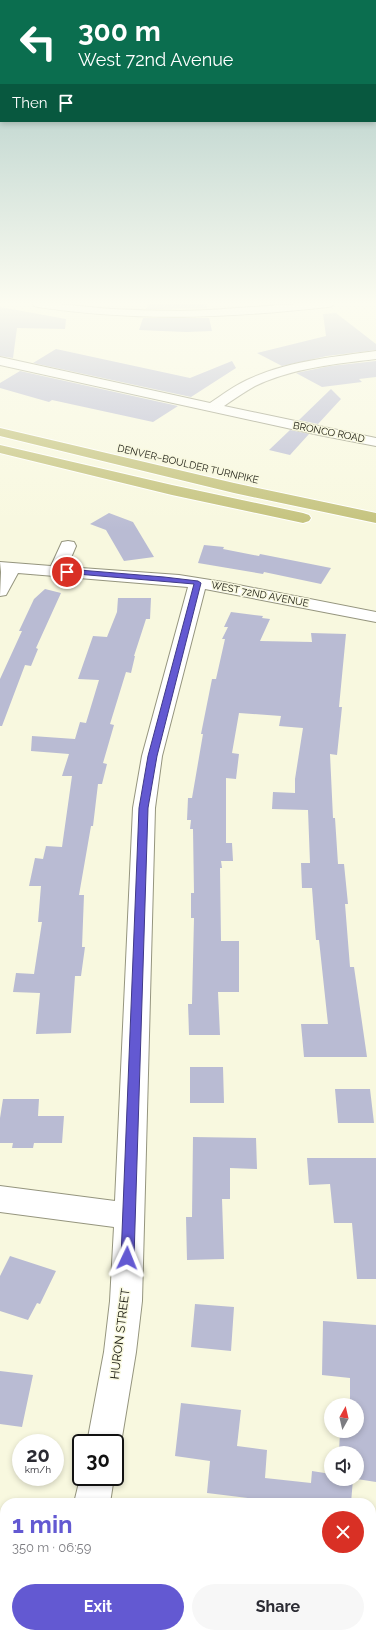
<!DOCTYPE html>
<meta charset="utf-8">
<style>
body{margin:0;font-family:Raleway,sans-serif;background:#f7f7f7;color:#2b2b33;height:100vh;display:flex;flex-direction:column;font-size:15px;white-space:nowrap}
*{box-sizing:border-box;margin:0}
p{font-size:13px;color:#7c7c81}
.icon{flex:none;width:22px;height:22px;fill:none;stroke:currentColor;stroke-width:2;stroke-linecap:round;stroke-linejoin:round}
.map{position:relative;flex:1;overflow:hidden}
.details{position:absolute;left:0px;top:1498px;width:376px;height:140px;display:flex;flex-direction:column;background:#fff;border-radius:16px 16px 0 0;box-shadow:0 2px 6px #0003}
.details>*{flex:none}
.guide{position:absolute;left:0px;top:0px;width:376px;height:122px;box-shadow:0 2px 6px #0003;background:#0b6e4f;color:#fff;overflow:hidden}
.needle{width:26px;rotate:8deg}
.tools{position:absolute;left:324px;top:1398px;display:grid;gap:8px}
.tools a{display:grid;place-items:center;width:40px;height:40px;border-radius:50%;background:#fff;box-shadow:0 2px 6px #0003;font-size:20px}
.speed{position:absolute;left:12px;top:1434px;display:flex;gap:8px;font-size:20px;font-weight:700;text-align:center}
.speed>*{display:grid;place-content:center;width:52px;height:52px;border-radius:50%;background:#fff;box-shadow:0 2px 6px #0003;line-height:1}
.speed small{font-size:10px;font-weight:400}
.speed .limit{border:2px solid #111;border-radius:6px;background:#fff;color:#111}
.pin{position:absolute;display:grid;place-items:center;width:34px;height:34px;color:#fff;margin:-17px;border:2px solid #fff;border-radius:50%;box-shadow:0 1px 4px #0007}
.me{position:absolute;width:44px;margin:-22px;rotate:2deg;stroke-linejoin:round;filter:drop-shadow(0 0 3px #0008)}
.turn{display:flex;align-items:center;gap:14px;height:84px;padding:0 12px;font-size:18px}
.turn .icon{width:52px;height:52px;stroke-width:2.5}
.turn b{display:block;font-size:28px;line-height:34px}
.then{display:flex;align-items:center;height:38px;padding:0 12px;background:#0003;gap:8px;font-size:15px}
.round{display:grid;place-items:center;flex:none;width:42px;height:42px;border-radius:21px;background:#f7f7f7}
.overview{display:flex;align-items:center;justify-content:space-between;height:68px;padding:0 12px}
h1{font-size:24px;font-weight:700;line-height:30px;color:#6359d2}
.action{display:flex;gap:8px;margin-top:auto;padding:8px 12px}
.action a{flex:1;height:46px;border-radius:24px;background:#6359d2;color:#fff;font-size:16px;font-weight:700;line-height:46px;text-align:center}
.action a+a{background:#f7f7f7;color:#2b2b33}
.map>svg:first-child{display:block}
</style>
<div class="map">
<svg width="376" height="1638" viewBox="0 0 376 1638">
<rect width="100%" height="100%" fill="#f8f8df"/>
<path fill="#b9bbd3" d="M148,303H206L207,308L146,309Z
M0,307L66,319L65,329L17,328L13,358L0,356Z
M336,313L376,344V350L327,356L282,366L257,353L326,336L323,314Z
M143,318H209L212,331L186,332L139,330Z
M56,349L190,378L232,361L236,368L191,397L33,363Z
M376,361V377L359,379L362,382L322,387L296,373L330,366Z
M20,371L178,406L153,422L52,400L49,402L0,388V383Z
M331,389L341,399L318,424L299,420Z
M290,430L309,434L290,455L269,450Z
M109,513L133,522L154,557L124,561L106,530L90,524Z
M204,545L224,547L223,549L259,556L260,554L331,568L321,584L264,572L263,574L198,563Z
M45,589L61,593L36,648L38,649L31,666L25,665L2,726H0V679L22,631H19L34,599Z
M118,598H151L150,619H146L134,656H135L131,673L126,672L110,724L114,725L103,763L107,764L102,784H98L93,826H91L79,895H84L82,947H85L81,976H75L71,1033L36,1034L40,993L13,992L16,973L34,974L42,922H38L41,886H29L35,858L43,859L46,846L62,847L72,776H62L69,754L31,751L32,736L75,739L80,722L86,723L99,680L78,679L93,636L107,637L117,612Z
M231,612L263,616L262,618L270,619L260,641L312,642L311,633L346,634L339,707H342L337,755L330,754L333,818H335L338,864H344L348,904H345L350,967H354L367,1057H304L301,1024H328L319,940H316L312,888H302L301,863H310L308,810L272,809L273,792L295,793V779L303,728L279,726L281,716L239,713L232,753L239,754L236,779L226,778V843H232L233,861H221L222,868H220L221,941H239V992H218L220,1035H189L188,1004H192L194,918H191V893H194L193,829H190L191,820H187L188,798H192L203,734H201L212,679H216L225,639H222L228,627H224Z
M190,1067H223L224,1103H190Z
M335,1089H370L374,1123H338Z
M3,1099H39L38,1116H64L62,1143H34L33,1148H12L13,1143H0V1118Z
M193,1137L256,1138L257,1169L230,1168V1199H222L224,1259L187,1260L186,1217H192Z
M307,1158H376V1279H357L352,1223H334L330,1184L309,1185Z
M10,1256L56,1271L40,1304L37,1303L28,1320L0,1311V1276Z
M195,1304L234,1307L231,1351L191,1347Z
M323,1321L376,1325V1482L357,1479V1453H339L340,1431H357V1405H350V1378L322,1375Z
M0,1371L33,1375L22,1427L0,1424Z
M181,1403L241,1410L237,1446L267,1450L265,1478L311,1483L312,1471L331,1474V1479H353L351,1503H290L207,1493L210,1461L175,1456Z"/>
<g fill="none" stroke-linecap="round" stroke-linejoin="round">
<defs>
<path id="minor" d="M32,303C59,303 85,307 111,309C135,310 158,311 181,311C232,310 283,303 334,303L332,306L328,307C227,318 139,322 38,307L34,306Z
M376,351V359C336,364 292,368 255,386C244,392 234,399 224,406L376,438V446L319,435L0,365V357L210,403C222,395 234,386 247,380C287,361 333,357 376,351Z
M68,541L74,542L76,546L67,567L179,575L223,582L376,612V622L205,589L162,756L155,808L142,1301L136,1352L121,1443L115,1456V1443H87L104,1352L110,1301L114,1227L0,1212V1186L115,1201L133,808L142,756L188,587L18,573L6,595L0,596L1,572L0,562L51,566L62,542Z
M81,1474V1477H114L110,1503H74Z
M47,1633H85L84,1638H46Z"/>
<path id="highway" d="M0,428L234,483L376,513V523L234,493L0,436Z
M0,445L172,485L303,513L309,515L311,518L309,521L303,523L172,495L0,453Z"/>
</defs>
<use href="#minor" stroke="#95957e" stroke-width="2"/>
<use href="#highway" stroke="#fff" stroke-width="2"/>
<use href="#minor" fill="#fff" fill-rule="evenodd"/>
<use href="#highway" fill="#c3c17a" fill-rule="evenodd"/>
</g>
<linearGradient id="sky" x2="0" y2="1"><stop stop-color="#a3c4c0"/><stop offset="0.57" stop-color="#fcfcf1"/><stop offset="1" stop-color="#fcfcf1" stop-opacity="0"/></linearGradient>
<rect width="376" height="532" fill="url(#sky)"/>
<path fill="#6359d2" stroke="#403a88" d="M67,569L164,577L198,581L201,583L157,756L148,808L134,1258L132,1262L127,1264L123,1262L121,1258L139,808L148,756L194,584L65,573V570Z"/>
<g text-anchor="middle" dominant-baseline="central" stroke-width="3" stroke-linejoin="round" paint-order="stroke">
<g font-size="10" fill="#18180f" stroke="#f8f8df">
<text transform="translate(329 432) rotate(11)">BRONCO ROAD</text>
<text transform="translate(188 464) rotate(13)">DENVER–BOULDER TURNPIKE</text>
<text transform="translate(260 594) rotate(11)">WEST 72ND AVENUE</text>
</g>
<g font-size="12" fill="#18180f" stroke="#f8f8df">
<text transform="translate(120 1334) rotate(-83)">HURON STREET</text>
</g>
</g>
</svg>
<div class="tools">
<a><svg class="needle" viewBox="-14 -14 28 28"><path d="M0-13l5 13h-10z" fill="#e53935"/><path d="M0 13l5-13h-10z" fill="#7c7c81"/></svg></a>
<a><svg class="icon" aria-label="sound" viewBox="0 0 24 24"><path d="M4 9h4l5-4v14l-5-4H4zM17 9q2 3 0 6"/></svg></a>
</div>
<div class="speed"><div>20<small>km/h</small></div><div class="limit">30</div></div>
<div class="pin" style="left:67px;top:572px;background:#d93025"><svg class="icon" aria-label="arrive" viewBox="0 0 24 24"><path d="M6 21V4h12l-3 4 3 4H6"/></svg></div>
<svg class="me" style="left:127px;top:1258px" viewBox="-20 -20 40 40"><path d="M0-17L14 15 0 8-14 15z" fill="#6359d2" stroke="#fff" stroke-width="4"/></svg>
<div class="guide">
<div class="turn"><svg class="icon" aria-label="left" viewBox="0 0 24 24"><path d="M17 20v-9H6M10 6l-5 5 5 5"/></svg><div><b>300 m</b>West 72nd Avenue</div></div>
<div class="then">Then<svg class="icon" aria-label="arrive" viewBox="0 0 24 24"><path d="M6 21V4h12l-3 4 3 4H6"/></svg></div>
</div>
<section class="details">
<div class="overview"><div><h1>1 min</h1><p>350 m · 06:59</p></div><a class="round" style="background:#d93025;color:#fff"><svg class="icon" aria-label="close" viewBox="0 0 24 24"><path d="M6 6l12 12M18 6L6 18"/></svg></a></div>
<div class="action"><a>Exit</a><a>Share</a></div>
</section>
</div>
